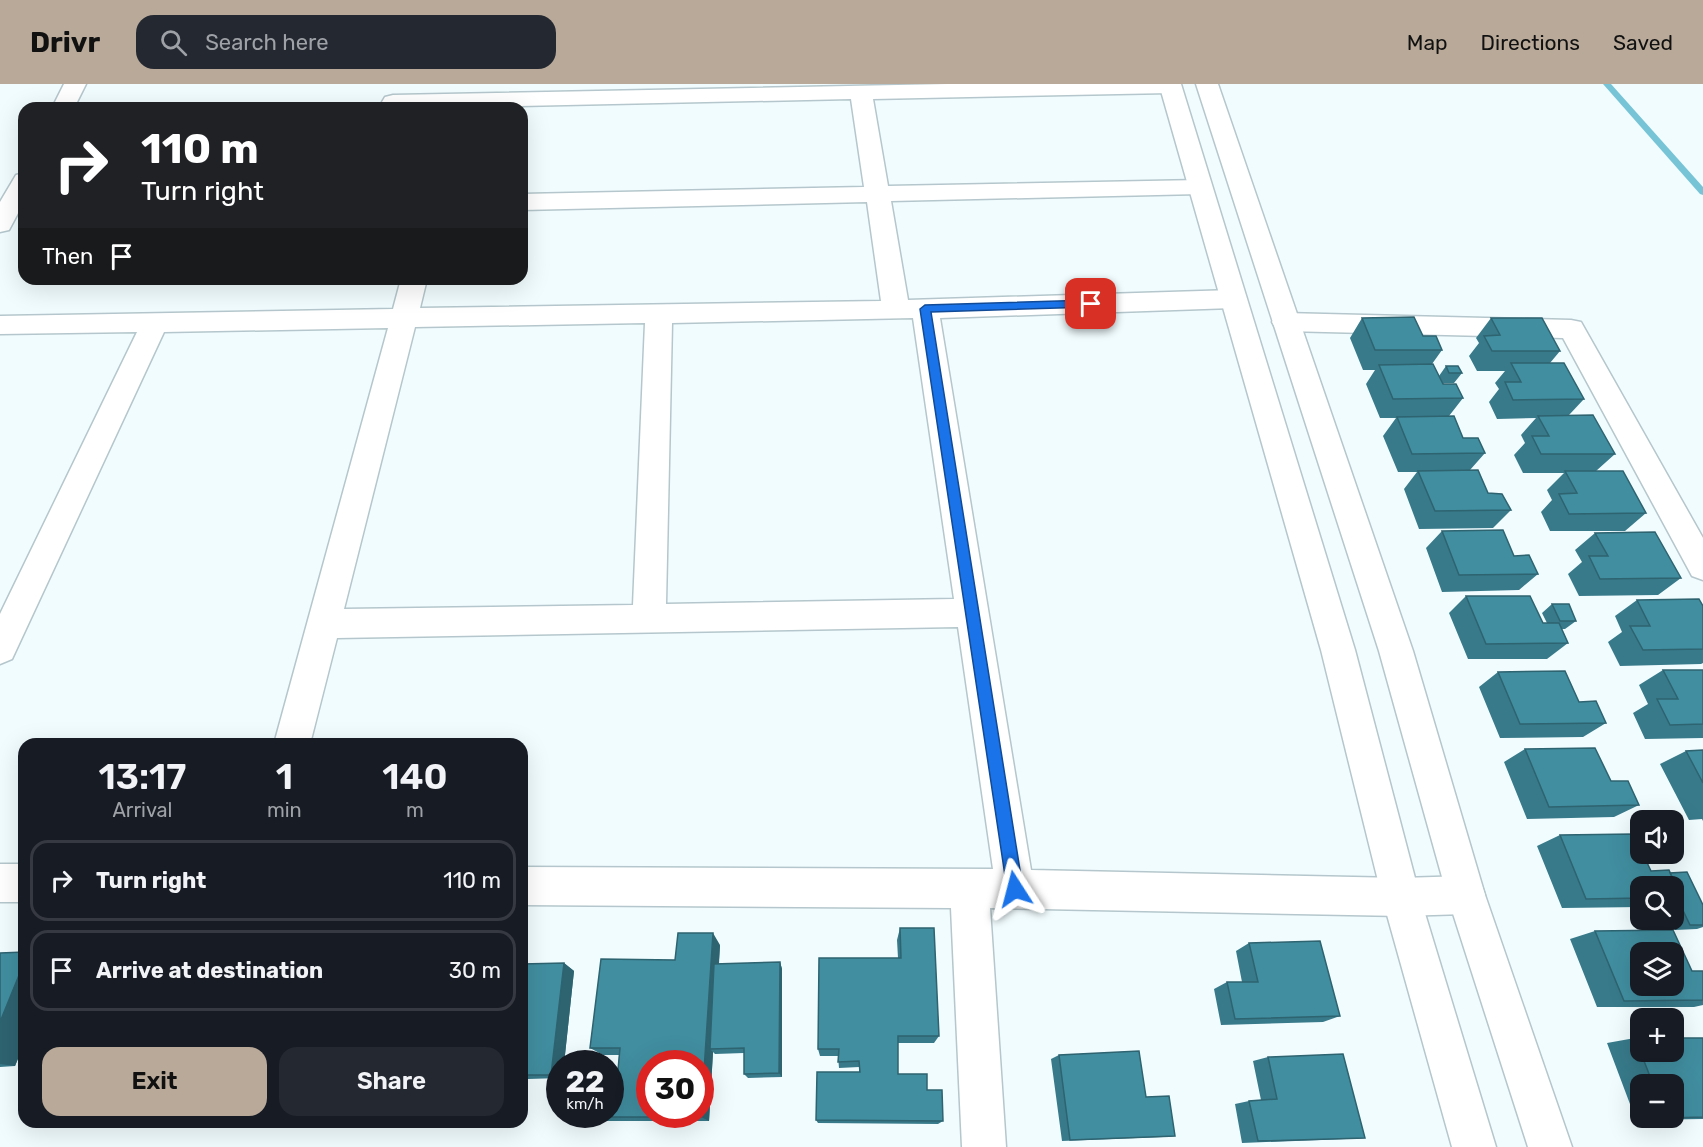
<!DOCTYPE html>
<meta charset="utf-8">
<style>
body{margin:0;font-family:Rubik,sans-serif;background:#242831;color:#f1f3f6;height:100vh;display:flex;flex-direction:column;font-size:22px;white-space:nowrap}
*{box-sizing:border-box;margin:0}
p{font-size:20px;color:#9ea1a6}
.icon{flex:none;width:33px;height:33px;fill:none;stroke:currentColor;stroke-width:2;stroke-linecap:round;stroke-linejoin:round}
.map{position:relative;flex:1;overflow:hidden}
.side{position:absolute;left:18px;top:654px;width:510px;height:390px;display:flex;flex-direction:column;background:#171b24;border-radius:18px;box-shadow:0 6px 24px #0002}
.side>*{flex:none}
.banner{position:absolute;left:18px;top:18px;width:510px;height:183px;border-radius:18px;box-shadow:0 6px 24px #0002;background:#202124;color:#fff;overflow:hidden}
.tools{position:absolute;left:1630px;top:726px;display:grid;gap:12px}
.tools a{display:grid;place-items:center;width:54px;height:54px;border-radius:12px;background:#171b24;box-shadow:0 6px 24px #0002;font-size:30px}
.speed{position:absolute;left:546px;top:966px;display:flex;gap:12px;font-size:30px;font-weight:700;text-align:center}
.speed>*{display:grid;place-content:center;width:78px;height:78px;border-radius:50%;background:#171b24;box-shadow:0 6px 24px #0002;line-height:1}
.speed small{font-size:15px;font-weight:400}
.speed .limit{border:9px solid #d22;background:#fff;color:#111}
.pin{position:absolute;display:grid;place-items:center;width:51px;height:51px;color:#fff;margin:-26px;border-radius:12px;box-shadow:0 3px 9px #0006}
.me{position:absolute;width:66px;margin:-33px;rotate:351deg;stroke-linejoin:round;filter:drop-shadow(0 0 4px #0008)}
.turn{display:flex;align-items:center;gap:21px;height:126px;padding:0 24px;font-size:27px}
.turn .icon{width:78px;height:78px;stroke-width:2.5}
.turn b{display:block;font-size:42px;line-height:51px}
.then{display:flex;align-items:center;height:57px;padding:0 24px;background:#0003;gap:12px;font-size:22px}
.eta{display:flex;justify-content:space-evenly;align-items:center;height:102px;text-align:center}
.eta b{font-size:36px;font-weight:600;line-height:42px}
.button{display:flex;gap:12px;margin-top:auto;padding:12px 24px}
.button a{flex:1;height:69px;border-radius:18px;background:#b8a999;color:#111;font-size:24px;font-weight:600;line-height:69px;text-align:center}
.button a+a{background:#242831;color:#f1f3f6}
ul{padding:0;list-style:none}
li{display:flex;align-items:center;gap:18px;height:81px;margin:0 12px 9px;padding:0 12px;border:3px solid #363941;border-radius:18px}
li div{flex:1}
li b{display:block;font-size:22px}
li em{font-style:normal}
header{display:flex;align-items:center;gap:36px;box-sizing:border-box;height:84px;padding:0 30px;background:#b8a999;color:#111}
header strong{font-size:28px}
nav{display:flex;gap:33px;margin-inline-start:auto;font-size:21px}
.search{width:420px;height:54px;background:#242831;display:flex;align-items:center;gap:15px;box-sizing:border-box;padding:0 21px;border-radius:18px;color:#9ea1a6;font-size:22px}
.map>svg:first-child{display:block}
</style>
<header>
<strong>Drivr</strong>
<div class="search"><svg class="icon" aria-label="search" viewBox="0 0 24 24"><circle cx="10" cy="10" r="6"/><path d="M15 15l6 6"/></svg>Search here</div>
<nav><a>Map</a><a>Directions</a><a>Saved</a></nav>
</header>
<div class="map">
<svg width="1703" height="1063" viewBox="0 0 1703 1063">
<rect width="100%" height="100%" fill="#f1fcff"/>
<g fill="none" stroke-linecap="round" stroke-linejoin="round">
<path fill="#78c4d7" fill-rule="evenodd" d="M1603,0H1611L1703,103V111L1700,110Z"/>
<defs>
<path id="street" d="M64,0H86L74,24H52Z
M947,0H1180L1181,2L1178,7L1170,9L873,15L888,102L1200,96L1208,98L1212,103L1208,108L1200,110L891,117L908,216L1233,206L1242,209L1246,215L1242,221L1233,224L940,234L1031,786L1401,794L1466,792L1480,797L1485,811L1480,825L1466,830L1401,832L990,824L1006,1063H962L951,824L522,821V783L993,785L958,543L337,554L310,660H274L388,244L164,248L12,575L0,580V530L137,248L0,250V232L393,225L401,195H427L420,224L881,217L867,118L522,126V110L864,103L851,15L425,24H390L385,23L382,18L385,13L393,11ZM913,234L954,515L666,520L672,239ZM645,239L633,521L344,525L415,243Z
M24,89V118L9,146L0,148V118L16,91Z
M1285,229L1571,236L1581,238L1703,454V496L1692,492L1563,254L1285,247L1276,245L1272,238L1276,231Z
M0,780H24V818H0Z"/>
<path id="secondary" d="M1159,0H1181L1355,566L1420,813L1496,1063H1452L1382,813L1321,566Z
M1196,0H1218L1413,567L1485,811L1572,1063H1528L1447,811L1379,567Z"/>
</defs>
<use href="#street" stroke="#b5c7cc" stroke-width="3"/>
<use href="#secondary" stroke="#b5c7cc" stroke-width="3"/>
<use href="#street" fill="#fff" fill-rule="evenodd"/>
<use href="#secondary" fill="#fff" fill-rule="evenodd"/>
</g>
<path fill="#387a8a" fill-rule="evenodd" d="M1362,234L1423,252L1442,266L1432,280L1439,292L1446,282L1462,289L1454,299H1443L1463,314L1449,332L1463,354L1485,369L1470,386L1488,409L1511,426L1493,444L1419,445L1404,405L1417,388H1398L1383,352L1396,334H1380L1366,300L1375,286H1363L1350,254Z
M1491,234L1560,267L1550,279L1584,315L1569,331L1615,370L1596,387L1646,429L1625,447H1550L1541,428L1552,416L1547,406L1564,389H1523L1514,371L1525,359L1521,351L1536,334L1497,335L1489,318L1499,305L1495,299L1505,287H1477L1469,272L1479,259L1476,254Z
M1442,447L1514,472L1538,490L1519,506L1442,508L1426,464Z
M1595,449L1681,494L1658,511L1579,512L1568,490L1582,478L1575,466Z
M1466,512L1543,539H1547L1542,529L1552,520L1576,537L1565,545H1562L1568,559L1547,575H1468L1449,529Z
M1637,516L1703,522V579L1701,580L1620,582L1608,558L1622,548L1615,532Z
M1663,586H1703V654L1645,655L1633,629L1648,620L1639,601Z
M1498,588L1579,618L1606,639L1583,653L1500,654L1479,603Z
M1525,665L1611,697L1639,721L1614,733L1527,735L1504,678Z
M1703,666V737L1702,735L1689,736L1660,680L1686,667Z
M1560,751L1651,787L1670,789L1703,821V843L1697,845L1675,846L1670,836H1674V802H1641V823L1562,824L1537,762Z
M900,844L939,952L934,959H898V990L927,1006L943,1037L938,1040L818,1039L816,1036L859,988V983L839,984L838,972H820L818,965L898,874L897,856Z
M1595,847L1692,887H1703V921L1694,923H1597L1570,855Z
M1249,859L1340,932L1323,938L1221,941L1214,905L1227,898H1242L1236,867Z
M720,861L719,880L780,878L782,885V993L748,994L744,990V969L715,970L713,968L709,1037H595L581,1033L618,986L619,971H603L590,964Z
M24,868V960L15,982L0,983V869Z
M564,879L574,887L564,980H560V994L528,995L522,993V880Z
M1635,954H1703V1035L1636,1036L1607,959ZM1641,1000H1674V1034H1641Z
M1059,971L1146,1013L1175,1052L1163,1053L1062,1057L1051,975Z
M1268,973L1365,1054L1346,1055L1242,1059L1235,1020L1249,1017L1261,1016L1253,977Z"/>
<path fill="#2e6370" d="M713,849L720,861L713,965H710L713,968L709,1037L701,1033Z
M780,878L782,885V993L779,989Z
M24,879V960L15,982L0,980V938Z
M564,879L574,887L564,980H560V994L551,991Z"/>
<path fill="#418ea0" stroke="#2e6370" stroke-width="1.5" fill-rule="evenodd" d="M1414,233L1423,252H1436L1442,266H1375L1362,234Z
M1491,234H1542L1560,267H1492L1484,252L1500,251Z
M1511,279H1564L1584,315L1513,316L1505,298H1521Z
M1433,280L1443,300H1456L1463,314L1393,315L1379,281Z
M1446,282H1458L1462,289H1449Z
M1593,331L1615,370H1541L1532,352H1549L1538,332Z
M1454,332L1463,354H1478L1485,369L1412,370L1397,333Z
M1478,386L1488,409L1502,410L1511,426L1435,427L1418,387Z
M1565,387H1623L1646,429L1569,430L1559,410L1577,409Z
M1503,446L1514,472L1529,471L1538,490L1459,491L1442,447Z
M1655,448L1681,494L1600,495L1589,472H1608L1595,449Z
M1466,512H1530L1543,539H1559L1568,559L1486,560Z
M1699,515L1703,522V565L1643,566L1630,542H1650L1637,516Z
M1552,520H1569L1576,537H1560Z
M1663,586H1703V640L1670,641L1657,615H1678Z
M1565,587L1579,618L1596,617L1606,639L1520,640L1498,588Z
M1595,664L1611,697H1628L1639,721L1549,723L1525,665Z
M1703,666V699L1686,667Z
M1634,750L1641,764V770H1643L1651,787L1669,786L1681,813H1674V802H1641V814L1586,815L1560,751Z
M1687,788L1703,821V841H1690L1677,814L1681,813L1670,789Z
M900,844H934L939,952H898V990H927V1006H942L943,1037L816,1036L817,988H860L859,977L838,978L839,965H818L819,874H901Z
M1673,846L1692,887H1703V916L1624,917L1595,847ZM1641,868H1674V902H1641Z
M678,849H713L701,1033H581V1030H610V986H618L620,964H590L601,875L675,876ZM650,980H700V1030H650Z
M1320,857L1340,932L1235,935L1227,898H1258L1249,859Z
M24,868V879L0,938V869Z
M780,878L779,989L744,990V964L710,965L714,880Z
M564,879L551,991H522V880Z
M1635,954H1641V968H1674V954H1703V1033L1667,1034H1674V1000H1653Z
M1139,967L1146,1013L1169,1012L1175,1052L1070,1056L1059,971Z
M1343,970L1365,1054L1258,1057L1249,1017L1277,1015L1268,973Z"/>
<path fill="#1a73e8" stroke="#114b97" stroke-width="1.5" d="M1091,216L1096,220L1091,223L931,228L1023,805L1021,811L1015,813L1010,811L1007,805L920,225L925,221Z"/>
</svg>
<div class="tools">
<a><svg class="icon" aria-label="sound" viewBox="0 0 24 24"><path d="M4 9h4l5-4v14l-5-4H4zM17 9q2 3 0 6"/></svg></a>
<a><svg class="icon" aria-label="search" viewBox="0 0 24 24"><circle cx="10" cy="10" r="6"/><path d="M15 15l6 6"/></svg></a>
<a><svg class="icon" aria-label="layers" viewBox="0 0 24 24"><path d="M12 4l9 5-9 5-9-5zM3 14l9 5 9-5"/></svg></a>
<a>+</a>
<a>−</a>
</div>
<div class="speed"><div>22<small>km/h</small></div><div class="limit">30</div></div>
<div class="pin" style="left:1091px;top:220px;background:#d93025"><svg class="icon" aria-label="arrive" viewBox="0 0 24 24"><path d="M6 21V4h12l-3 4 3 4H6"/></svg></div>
<svg class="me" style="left:1015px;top:805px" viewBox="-20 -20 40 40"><path d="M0-17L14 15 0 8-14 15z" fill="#1a73e8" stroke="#fff" stroke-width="4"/></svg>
<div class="banner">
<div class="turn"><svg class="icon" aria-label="right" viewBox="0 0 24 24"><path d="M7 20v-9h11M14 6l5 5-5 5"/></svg><div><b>110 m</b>Turn right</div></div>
<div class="then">Then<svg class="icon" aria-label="arrive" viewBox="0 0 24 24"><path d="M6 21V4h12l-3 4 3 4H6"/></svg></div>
</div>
<section class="side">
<div class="eta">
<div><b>13:17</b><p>Arrival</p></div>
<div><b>1</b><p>min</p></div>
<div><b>140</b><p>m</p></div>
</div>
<ul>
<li><svg class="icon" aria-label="right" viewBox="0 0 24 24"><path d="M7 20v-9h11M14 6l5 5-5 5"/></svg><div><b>Turn right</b></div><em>110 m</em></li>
<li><svg class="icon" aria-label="arrive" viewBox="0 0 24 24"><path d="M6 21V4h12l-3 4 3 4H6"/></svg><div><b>Arrive at destination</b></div><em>30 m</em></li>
</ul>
<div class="button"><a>Exit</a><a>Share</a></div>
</section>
</div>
